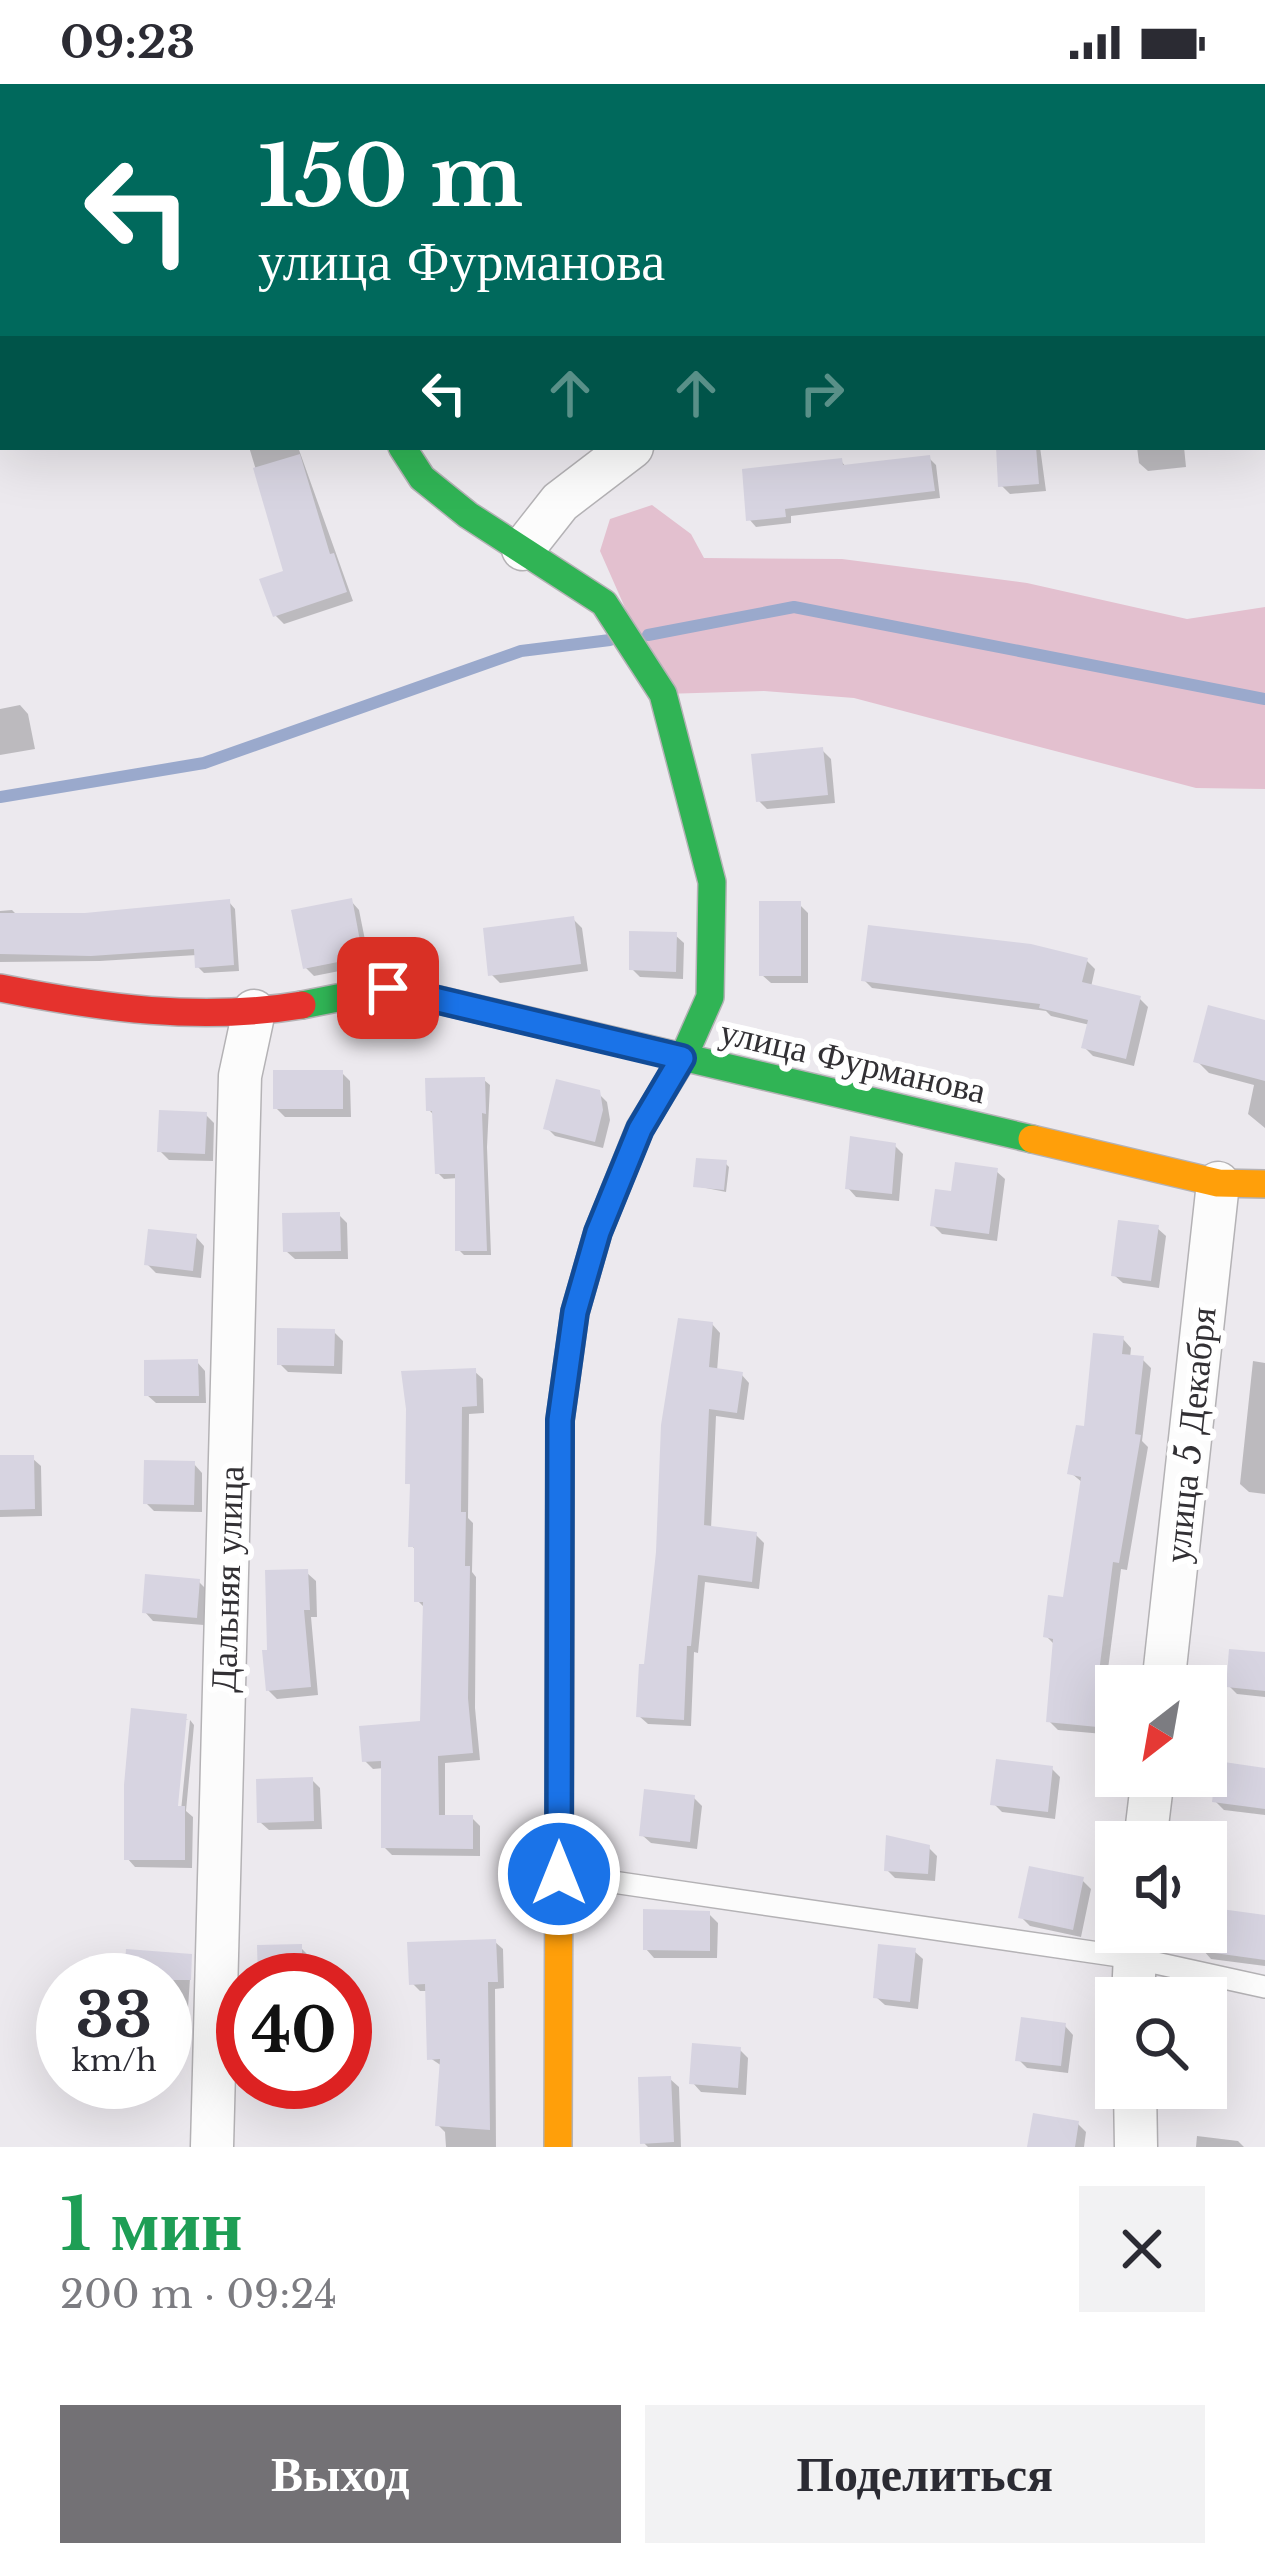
<!DOCTYPE html>
<html lang="ru">
<meta charset="utf-8">
<style>
body{margin:0;font-family:"Libre Baskerville",serif;background:#f2f2f3;color:#2b2b33;height:100vh;display:flex;flex-direction:column;font-size:45px;white-space:nowrap}
*{box-sizing:border-box;margin:0}
p{font-size:39px;color:#7c7c81}
.icon{flex:none;width:66px;height:66px;fill:none;stroke:currentColor;stroke-width:2;stroke-linecap:round;stroke-linejoin:round}
.map{position:relative;height:2063px;overflow:hidden}
.panel{display:flex;flex-direction:column;background:#fff;flex:1}
.panel>*{flex:none}
.top-card{position:absolute;left:0px;top:0px;width:1266px;height:366px;box-shadow:0 12px 48px #0002;background:#00695c;color:#fff;overflow:hidden}
.needle{width:78px;rotate:211deg}
.tools{position:absolute;left:1095px;top:1581px;display:grid;gap:24px}
.tools a{display:grid;place-items:center;width:132px;height:132px;border-radius:0px;background:#fff;box-shadow:0 12px 48px #0002;font-size:60px}
.speed{position:absolute;left:36px;top:1869px;display:flex;gap:24px;font-size:60px;font-weight:700;text-align:center}
.speed>*{display:grid;place-content:center;width:156px;height:156px;border-radius:50%;background:#fff;box-shadow:0 12px 48px #0002;line-height:1}
.speed small{font-size:30px;font-weight:400}
.speed .limit{border:18px solid #d22;background:#fff;color:#111}
.pin{position:absolute;display:grid;place-items:center;width:102px;height:102px;color:#fff;margin:-51px;border-radius:24px;box-shadow:0 6px 18px #0006}
.me{position:absolute;width:132px;margin:-66px;rotate:0deg;stroke-linejoin:round;filter:drop-shadow(0 0 9px #0008)}
.turn{display:flex;align-items:center;gap:42px;height:252px;padding:0 60px;font-size:54px}
.turn .icon{width:156px;height:156px;stroke-width:2.5}
.turn b{display:block;font-size:84px;line-height:102px}
.lanes{display:flex;align-items:center;height:114px;padding:0 60px;background:#0003;justify-content:center;gap:60px;direction:ltr}
.lanes .off{opacity:.35}
.round{display:grid;place-items:center;flex:none;width:126px;height:126px;border-radius:0px;background:#f2f2f3}
.head{display:flex;align-items:center;justify-content:space-between;height:204px;padding:0 60px}
h1{font-size:72px;font-weight:700;line-height:90px;color:#1e9e55}
.action{display:flex;gap:24px;margin-top:auto;padding:24px 60px}
.action a{flex:1;height:138px;border-radius:0px;background:#737175;color:#fff;font-size:48px;font-weight:700;line-height:138px;text-align:center}
.action a+a{background:#f2f2f3;color:#2b2b33}
.status{display:flex;justify-content:space-between;align-items:center;height:84px;padding:0 60px;background:#fff;direction:ltr}
.status svg{height:33px;fill:currentColor}
.map>svg:first-child{display:block}
</style>
<div class="status"><b>09:23</b><svg viewBox="0 0 49 12"><path d="M0 12V9h3v3zM5 12V6h3v6zM10 12V3h3v9zM15 12V0h3v12zM26 1h20v11H26zM47 4h2v5h-2z"/></svg></div>
<div class="map">
<svg width="1265" height="2063" viewBox="0 0 1265 2063">
<rect width="100%" height="100%" fill="#ece9ee"/>
<path fill="#e3c0cf" d="M652,421L691,450L704,474L842,475L1027,499L1187,535L1265,523V705L1196,704L854,614L764,607L663,610L600,467L610,435Z"/>
<path fill="#0003" d="M123,0H185L186,3H124Z
M1000,0H1069L1070,3H1001Z
M249,363H298L353,517L284,540L275,531L287,488Z
M999,363H1040L1046,407L1010,410L1001,401Z
M1137,363H1184L1186,383L1148,387L1139,379Z
M929,374L936,381L940,414L791,432V439L756,443L749,435L841,377L846,383Z
M20,621L28,630L35,665L0,671V625Z
M822,666L831,675L835,719L767,725L759,717Z
M351,817L359,826L370,881L314,892L306,884Z
M229,818L235,825L239,887L204,889L197,882V871L100,877L0,878V827L12,826L18,832H85Z
M799,820L808,829V899H771L762,891Z
M573,835L582,844L588,887L500,899L491,890Z
M675,851L684,859L683,895L640,893L632,885Z
M1086,876L1095,885L1091,903L1140,915L1148,923L1134,982L1093,972L1085,964L1090,941L1051,932L1046,927L872,904L864,896Z
M1265,939V1044L1248,1030L1254,1001L1209,989L1197,977Z
M342,989L350,997L351,1033H285L276,1024Z
M484,996L490,1001L487,1063L491,1171H464L458,1165V1094L444,1095L438,1089L435,1032L429,1026Z
M598,1009L607,1018L610,1036L603,1064L555,1052L547,1044Z
M206,1031L214,1039L213,1077L169,1076L160,1067Z
M895,1062L903,1070L899,1117L856,1113L848,1104Z
M725,1079L729,1083L726,1108L696,1102Z
M996,1087L1005,1095L997,1157L942,1150L933,1141Z
M339,1131L347,1139L348,1175H295L286,1167Z
M1157,1144L1166,1152L1159,1204L1123,1199L1114,1191Z
M196,1153L204,1162L201,1194L156,1189L147,1180Z
M712,1240L720,1249L717,1287L741,1290L749,1299L744,1336L716,1332L711,1445L756,1451L764,1459L759,1505L705,1498L698,1569L694,1568L691,1642L648,1640L639,1632L647,1583Z
M334,1248L343,1257L342,1290L288,1288L280,1280Z
M1123,1255L1131,1264L1130,1274L1142,1275L1151,1284L1142,1357L1148,1363L1127,1486L1121,1485L1105,1608L1116,1615L1115,1651L1058,1646L1049,1637L1056,1562L1046,1552L1066,1517L1083,1399L1071,1389Z
M1253,1277L1265,1279V1410L1249,1408L1240,1400Z
M197,1278L205,1287L206,1319H156L147,1311Z
M474,1287L483,1295L484,1329L469,1330L468,1434L473,1439L472,1488L476,1493L475,1624L480,1676L445,1679V1734H472L480,1742V1772L392,1771L384,1763V1684L373,1685L365,1677L423,1640L426,1525L417,1516V1467L411,1461L412,1403L408,1398Z
M0,1374H32L41,1382L42,1432L0,1433Z
M194,1380L202,1389V1428L154,1427L146,1419Z
M307,1489L316,1497L317,1533H311L318,1611L277,1615L268,1606L270,1568Z
M199,1498L207,1506L204,1541L153,1537L145,1528Z
M1265,1571V1613L1237,1610L1229,1602Z
M134,1628L189,1636H184L174,1736L180,1737L190,1636L194,1641L186,1727L193,1733L192,1784L135,1783L127,1774V1701Z
M1052,1685L1060,1693L1055,1735L1002,1728L994,1720Z
M1265,1687V1731L1224,1726L1215,1717Z
M312,1696L320,1704L322,1745L269,1746L260,1738Z
M694,1714L702,1722L697,1765L651,1759L642,1751Z
M928,1763L937,1772L935,1797L895,1794L887,1786Z
M1082,1796L1091,1805L1081,1853L1030,1842L1021,1833Z
M709,1830L718,1839L717,1874H654L646,1865Z
M1265,1835V1882L1211,1875L1203,1866L1206,1842Z
M495,1858L503,1865L504,1904L495,1905L496,2063H446L445,2048L438,2041L442,1982L430,1974L428,1907H420L412,1899Z
M301,1864L309,1872V1896H261Z
M914,1867L923,1875L918,1925L885,1921L876,1913Z
M191,1880L188,1924L165,1923V1896H127Z
M1206,1939L1218,1943L1214,1973L1206,1972Z
M1065,1942L1073,1951L1068,1989L1027,1984L1019,1976Z
M740,1966L748,1974L746,2011L701,2008L693,1999Z
M670,1995L679,2003L681,2063H648L643,2058Z
M1078,2040L1086,2048L1084,2063H1030Z
M1197,2052L1238,2057L1244,2063H1196Z"/>
<g fill="none" stroke-linecap="round" stroke-linejoin="round">
<path stroke="#9aa9cc" stroke-width="12" d="M648,551L794,523L1265,615
M0,713L204,679L521,567L610,556"/>
</g>
<path fill="#d7d4e1" d="M996,363H1036L1039,400L998,403Z
M300,370L330,470L334,469L347,508L273,533L259,495L283,487L253,384Z
M930,371L935,407L785,425L786,433L746,437L742,385L842,374L843,381Z
M823,663L828,711L756,718L751,670Z
M352,814L363,873L303,885L291,826Z
M230,815L234,881L195,884L194,865L91,872L0,870V829H85Z
M759,817H801V892H759Z
M574,832L581,880L488,892L483,844Z
M868,841L1031,860L1088,874L1082,898L1141,912L1126,975L1081,964L1088,936L1039,924L1040,920L861,897Z
M629,847L677,848L676,888L629,886Z
M1208,921L1265,936V997L1193,978Z
M273,986H343V1025H273Z
M485,993L486,1030L482,1029L487,1167H455V1090H435L432,1027H426L425,994Z
M556,995L600,1006L603,1026L595,1058L543,1045Z
M159,1026L207,1028L205,1070L157,1068Z
M850,1052L896,1059L892,1110L845,1105Z
M696,1074L727,1076L724,1106L693,1103Z
M955,1078L998,1084L989,1150L930,1142L935,1105L951,1107Z
M340,1128L341,1167L283,1168L282,1129Z
M1118,1136L1159,1141L1151,1197L1111,1192Z
M148,1145L197,1150L193,1187L144,1181Z
M678,1234L713,1238L709,1283L743,1288L737,1329L709,1325L704,1441L757,1448L752,1498L698,1491L691,1562H687L684,1636L636,1633L639,1580H644L656,1468L661,1341Z
M277,1244L335,1245L334,1282L277,1281Z
M1093,1249L1124,1252L1122,1270L1144,1272L1135,1350L1141,1351L1119,1479L1113,1478L1097,1604L1111,1606L1108,1644L1046,1638L1053,1555L1043,1553L1048,1511L1063,1513L1081,1393L1067,1390L1076,1341L1084,1342Z
M198,1275L199,1312H144V1276Z
M476,1284L477,1322L462,1323L461,1428H466L465,1482H470L468,1614L473,1669L438,1672L439,1731H473V1765L381,1764V1677L362,1678L359,1642L420,1637L423,1518H414V1463H408L410,1400H405L406,1325L401,1287Z
M0,1371H34L35,1425L0,1426Z
M144,1376L195,1377L194,1421L143,1420Z
M308,1485L310,1526H304L311,1603L266,1607L262,1566H267L265,1486Z
M145,1490L200,1495L197,1534L142,1529Z
M1229,1565L1265,1568V1607L1226,1603Z
M131,1624L187,1630L178,1722H185V1776H124V1701Z
M996,1675L1053,1682L1048,1728L990,1721Z
M1217,1677L1265,1684V1725L1212,1718Z
M313,1693L314,1737L257,1739L256,1695Z
M644,1705L695,1711L690,1758L639,1752Z
M886,1751L930,1761L928,1790L884,1787Z
M1029,1782L1084,1793L1073,1846L1018,1834Z
M1206,1823L1265,1831V1876L1200,1867L1202,1848H1206Z
M643,1825L710,1827V1867L643,1866Z
M496,1855L498,1898H488L490,2046L435,2042L440,1975L427,1976L425,1900L409,1901L407,1858Z
M302,1860V1896H258L257,1861Z
M878,1860L916,1864L910,1918L873,1914Z
M126,1865L192,1870L191,1896H124Z
M1021,1933L1066,1939L1061,1982L1015,1977Z
M692,1959L741,1963L738,2004L689,2000Z
M671,1992L674,2058L640,2060L638,1993Z
M1033,2029L1079,2037L1075,2063H1027Z"/>
<g fill="none" stroke-linecap="round" stroke-linejoin="round">
<defs>
<path id="lane" d="M565,1791L1133,1874L1265,1903"/>
<path id="street" d="M283,0L284,3
M930,0L931,3
M1263,263L1265,262
M523,465L560,418L632,363
M1163,1602L1218,1099
M1145,1758L1153,1692
M1133,1914L1136,1848
M1135,2004L1136,2063
M212,2063L240,992L254,927"/>
<path id="fast" d="M402,363L422,394L468,431L604,519L663,610L712,798L710,913L683,974L640,1044L598,1148L575,1228L560,1336V1417
M302,921L388,904L1032,1055"/>
<path id="slow" d="M1032,1055L1218,1099L1265,1100
M558,2063L560,1417"/>
<path id="jam" d="M0,904C101,924 200,938 302,921"/>
</defs>
<use href="#lane" stroke="#b4b2b5" stroke-width="24"/>
<use href="#street" stroke="#b4b2b5" stroke-width="45"/>
<use href="#fast" stroke="#b4b2b5" stroke-width="30"/>
<use href="#slow" stroke="#b4b2b5" stroke-width="30"/>
<use href="#jam" stroke="#b4b2b5" stroke-width="30"/>
<use href="#lane" stroke="#fcfcfc" stroke-width="21"/>
<use href="#street" stroke="#fcfcfc" stroke-width="42"/>
<use href="#fast" stroke="#30b455" stroke-width="27"/>
<use href="#slow" stroke="#ff9f0a" stroke-width="27"/>
<use href="#jam" stroke="#e5322d" stroke-width="27"/>
</g>
<g fill="none" stroke-linecap="round" stroke-linejoin="round">
<defs>
<path id="route" d="M388,904L682,974L640,1045L598,1148L575,1228L560,1336L559,1790"/>
</defs>
<use href="#route" stroke="#114b97" stroke-width="30"/>
<use href="#route" stroke="#1a73e8" stroke-width="21"/>
</g>
<g text-anchor="middle" dominant-baseline="central" stroke-width="12" stroke-linejoin="round" paint-order="stroke">
<g font-size="36" fill="#323034" stroke="#fff">
<text transform="translate(853 977) rotate(13)">улица Фурманова</text>
<text transform="translate(1190 1351) rotate(-84)">улица 5 Декабря</text>
<text transform="translate(227 1495) rotate(-88)">Дальняя улица</text>
</g>
</g>
</svg>
<div class="tools">
<a><svg class="needle" viewBox="-14 -14 28 28"><path d="M0-13l5 13h-10z" fill="#e53935"/><path d="M0 13l5-13h-10z" fill="#7c7c81"/></svg></a>
<a><svg class="icon" aria-label="sound" viewBox="0 0 24 24"><path d="M4 9h4l5-4v14l-5-4H4zM17 9q2 3 0 6"/></svg></a>
<a><svg class="icon" aria-label="search" viewBox="0 0 24 24"><circle cx="10" cy="10" r="6"/><path d="M15 15l6 6"/></svg></a>
</div>
<div class="speed"><div>33<small>km/h</small></div><div class="limit">40</div></div>
<div class="pin" style="left:388px;top:904px;background:#d93025"><svg class="icon" aria-label="arrive" viewBox="0 0 24 24"><path d="M6 21V4h12l-3 4 3 4H6"/></svg></div>
<svg class="me" style="left:559px;top:1790px" viewBox="-20 -20 40 40"><circle r="17" fill="#1a73e8" stroke="#fff" stroke-width="3"/><path d="M0-11L8 9 0 5-8 9z" fill="#fff"/></svg>
<div class="top-card">
<div class="turn"><svg class="icon" aria-label="left" viewBox="0 0 24 24"><path d="M17 20v-9H6M10 6l-5 5 5 5"/></svg><div><b>150 m</b>улица Фурманова</div></div>
<div class="lanes"><svg class="icon" aria-label="left" viewBox="0 0 24 24"><path d="M17 20v-9H6M10 6l-5 5 5 5"/></svg><svg class="icon off" aria-label="ahead" viewBox="0 0 24 24"><path d="M12 20V5M6 11l6-6 6 6"/></svg><svg class="icon off" aria-label="ahead" viewBox="0 0 24 24"><path d="M12 20V5M6 11l6-6 6 6"/></svg><svg class="icon off" aria-label="right" viewBox="0 0 24 24"><path d="M7 20v-9h11M14 6l5 5-5 5"/></svg></div>
</div>
</div>
<section class="panel">
<div class="head"><div><h1>1 мин</h1><p>200 m · 09:24</p></div><a class="round"><svg class="icon" aria-label="close" viewBox="0 0 24 24"><path d="M6 6l12 12M18 6L6 18"/></svg></a></div>
<div class="action"><a>Выход</a><a>Поделиться</a></div>
</section>
